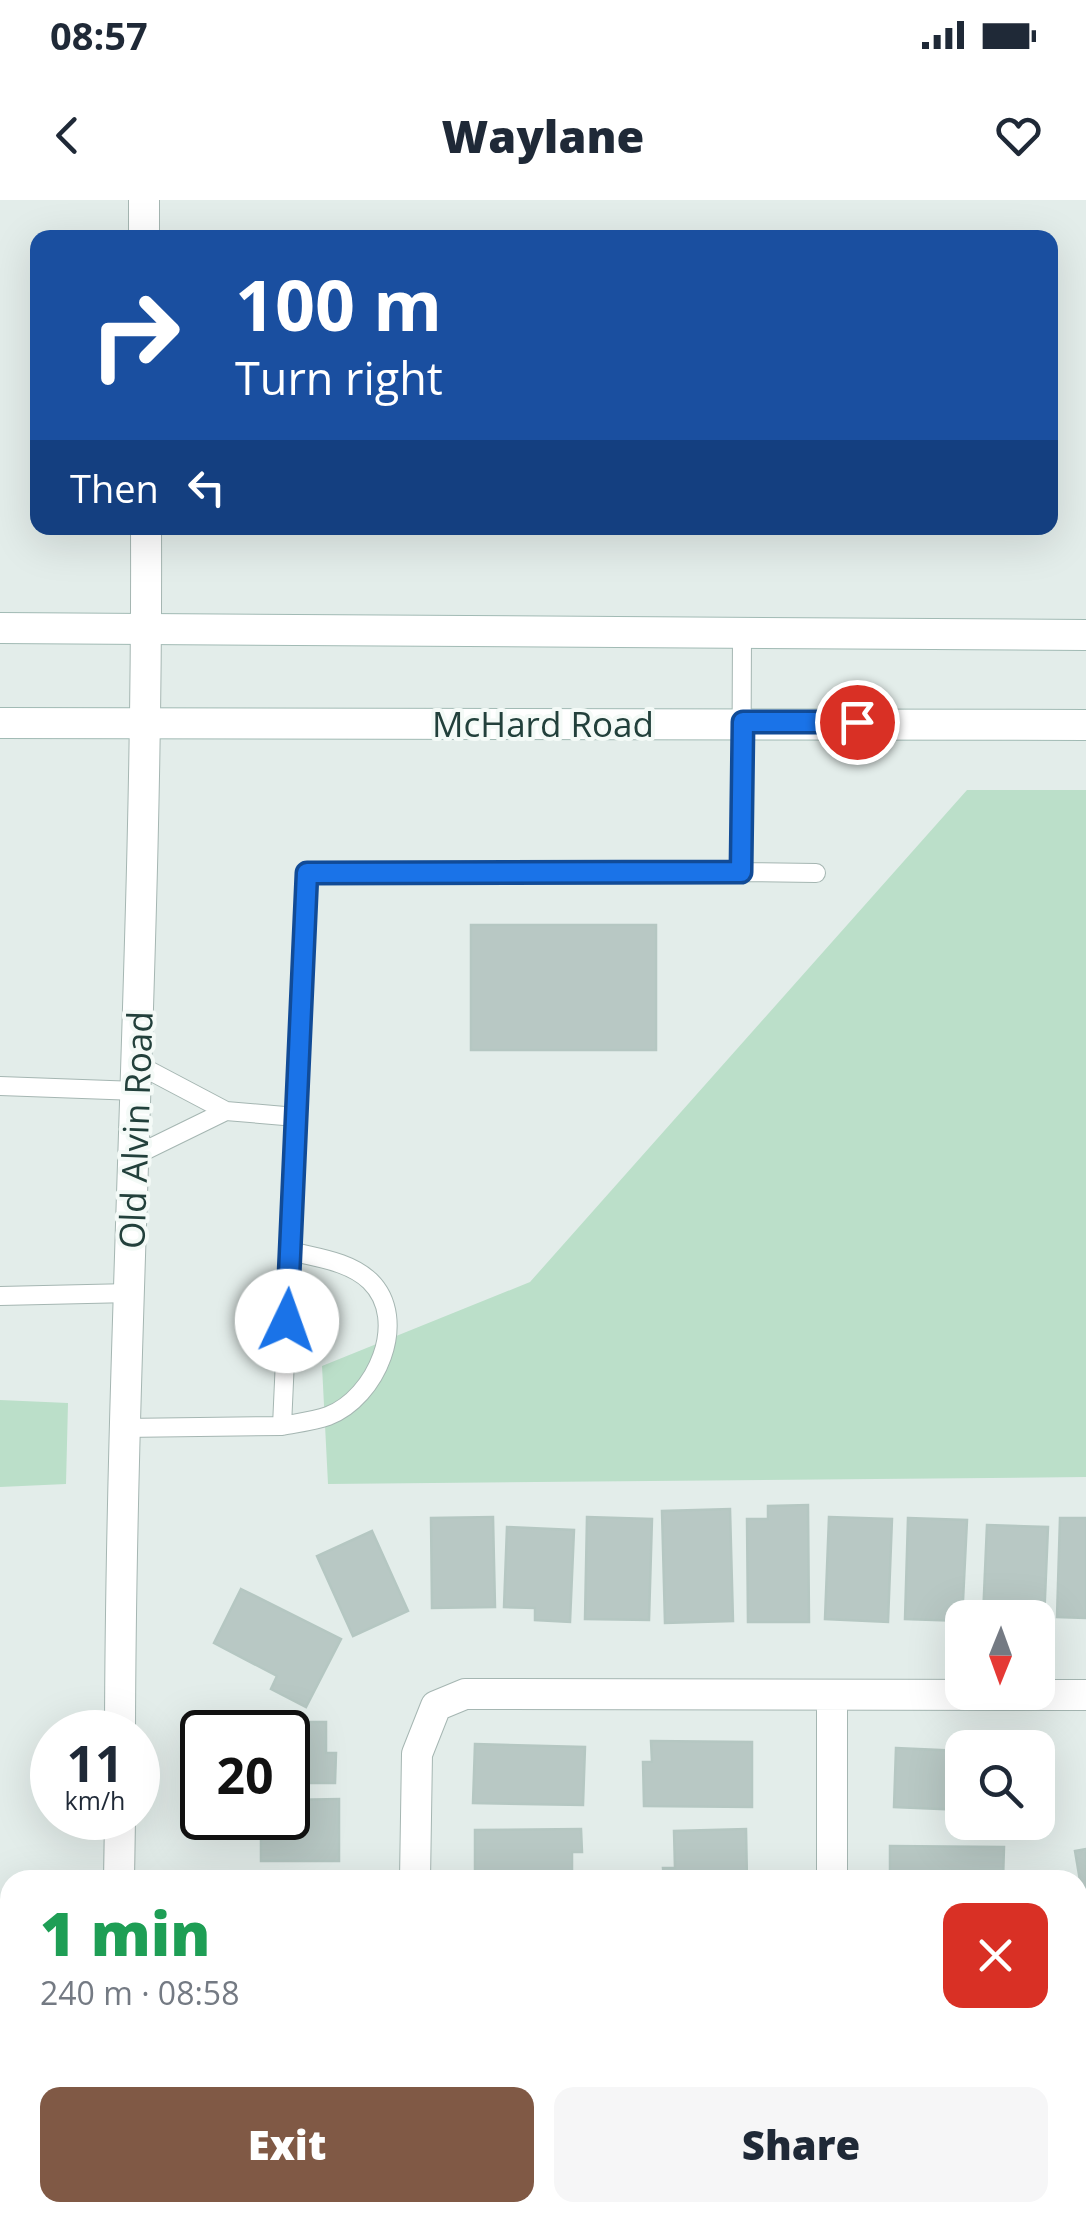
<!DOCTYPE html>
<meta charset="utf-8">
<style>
body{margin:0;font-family:"Open Sans",sans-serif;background:#f6f6f7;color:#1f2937;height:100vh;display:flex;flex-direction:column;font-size:38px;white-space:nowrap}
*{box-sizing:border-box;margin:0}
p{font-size:32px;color:#747a83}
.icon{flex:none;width:55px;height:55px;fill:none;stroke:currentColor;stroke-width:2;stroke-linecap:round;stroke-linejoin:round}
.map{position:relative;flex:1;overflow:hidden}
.panel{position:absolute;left:0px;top:1670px;width:1088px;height:352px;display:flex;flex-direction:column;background:#fff;border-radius:30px 30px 0 0;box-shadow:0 10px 40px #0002}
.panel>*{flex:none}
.banner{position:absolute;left:30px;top:30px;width:1028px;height:305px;border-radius:20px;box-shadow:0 10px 40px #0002;background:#1a4fa0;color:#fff;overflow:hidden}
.needle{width:65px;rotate:181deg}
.fabs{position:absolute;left:945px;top:1400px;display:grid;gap:20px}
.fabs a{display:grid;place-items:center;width:110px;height:110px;border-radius:20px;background:#fff;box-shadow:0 10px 40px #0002;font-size:50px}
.speed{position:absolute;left:30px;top:1510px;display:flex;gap:20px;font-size:50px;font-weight:700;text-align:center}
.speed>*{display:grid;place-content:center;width:130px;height:130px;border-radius:50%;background:#fff;box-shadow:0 10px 40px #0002;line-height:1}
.speed small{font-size:25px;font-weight:400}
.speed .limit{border:5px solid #111;border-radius:15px;background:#fff;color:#111}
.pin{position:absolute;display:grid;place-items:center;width:85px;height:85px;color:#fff;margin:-42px;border:5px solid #fff;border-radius:50%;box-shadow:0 2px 10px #0007}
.me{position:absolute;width:110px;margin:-55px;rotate:3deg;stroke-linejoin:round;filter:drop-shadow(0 0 8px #0008)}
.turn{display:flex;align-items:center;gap:35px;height:210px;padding:0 40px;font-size:45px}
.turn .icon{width:130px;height:130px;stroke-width:2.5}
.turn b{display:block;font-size:70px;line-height:85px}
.then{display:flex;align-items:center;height:95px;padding:0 40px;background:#0003;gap:20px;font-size:38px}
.round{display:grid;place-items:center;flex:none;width:105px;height:105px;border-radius:20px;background:#f6f6f7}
.head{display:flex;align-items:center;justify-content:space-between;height:170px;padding:0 40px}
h1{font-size:60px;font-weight:800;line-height:75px;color:#1e9e55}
.primary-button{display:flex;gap:20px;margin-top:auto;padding:20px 40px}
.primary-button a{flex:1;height:115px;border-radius:20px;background:#805945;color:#fff;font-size:40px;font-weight:800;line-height:115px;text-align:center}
.primary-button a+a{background:#f6f6f7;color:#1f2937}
.status{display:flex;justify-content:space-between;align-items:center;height:70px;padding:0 50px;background:#fff;direction:ltr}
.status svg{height:28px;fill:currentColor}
header{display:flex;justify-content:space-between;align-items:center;height:130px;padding:0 40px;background:#fff;font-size:45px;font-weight:800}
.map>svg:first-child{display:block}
</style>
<div class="status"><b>08:57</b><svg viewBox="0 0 49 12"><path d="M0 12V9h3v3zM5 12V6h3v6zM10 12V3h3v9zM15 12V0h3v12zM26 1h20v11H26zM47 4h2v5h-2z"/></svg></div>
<header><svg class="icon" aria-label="back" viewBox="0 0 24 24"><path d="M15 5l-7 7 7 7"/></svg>Waylane<svg class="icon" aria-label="heart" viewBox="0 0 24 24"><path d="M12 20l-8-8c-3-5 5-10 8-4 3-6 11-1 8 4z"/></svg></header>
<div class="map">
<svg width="1086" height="2021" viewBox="0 0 1086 2021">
<rect width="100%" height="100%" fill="#e3edea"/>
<path fill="#bbdfc9" d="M967,590H1086V1277L328,1284L322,1166L530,1082Z
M0,1200L68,1203L66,1284L0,1287Z"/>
<path fill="#b8c8c4" stroke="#b5c7c2" stroke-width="2.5" d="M471,725H656V850H471Z
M808,1305L809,1422H748L747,1319H768V1306Z
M730,1309L733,1421L665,1423L662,1311Z
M493,1317L495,1407L432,1408L431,1318Z
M587,1317L652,1319L649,1420L585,1419Z
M829,1317L892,1319L888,1422L825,1419Z
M908,1318L967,1320L962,1421L905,1419Z
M1060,1318H1086V1418L1057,1417Z
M987,1325L1048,1327L1044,1421L983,1417Z
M507,1327L574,1330L570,1422L535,1420V1408L504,1407Z
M372,1331L408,1411L353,1436L317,1356Z
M241,1389L341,1439L306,1507L271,1489L277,1476L214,1443Z
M230,1522H326V1553H336L335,1583H288V1532H230Z
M651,1541L752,1542V1607L644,1606L643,1562H652Z
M475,1544L585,1547L583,1605L473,1603Z
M896,1548L962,1551V1610L894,1607Z
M339,1599V1661H261V1627H249V1618H288V1600Z
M581,1629L582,1652H572V1680H475V1630Z
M746,1629L747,1680H664L663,1668H675L674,1631Z
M890,1646L1004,1647L1003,1680H890Z
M1086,1649V1710H1085L1075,1651Z
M244,2012H333L334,2021H244Z
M707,2012H794L763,2021H709Z"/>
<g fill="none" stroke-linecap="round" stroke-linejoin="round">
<defs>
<path id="service" d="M741,672L816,673
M137,864L226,911L296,917
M0,886L137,891
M134,956L226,911
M0,1096L131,1093
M282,1226C297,1223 314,1221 328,1216C376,1198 410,1120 370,1081C349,1061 317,1058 290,1051
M123,1228L282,1226L307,673L741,672L742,433"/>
<path id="minor" d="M832,1495V1680
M415,1680L417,1554L436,1506L465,1494L1086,1495
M435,2012L436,2021"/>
<path id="tertiary" d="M144,0V38
M120,1532C121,1131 148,729 146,328
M119,1680L120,1618
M118,2021V2012"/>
<path id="secondary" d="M0,428L1086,435
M0,523L1086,525"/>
</defs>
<use href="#service" stroke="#a5b6b2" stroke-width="20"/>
<use href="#minor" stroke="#a5b6b2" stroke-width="32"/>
<use href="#tertiary" stroke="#a5b6b2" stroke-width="32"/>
<use href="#secondary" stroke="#a1bab4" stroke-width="32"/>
<use href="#service" stroke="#fff" stroke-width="18"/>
<use href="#minor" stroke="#fff" stroke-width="30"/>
<use href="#tertiary" stroke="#fff" stroke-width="30"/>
<use href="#secondary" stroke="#fff" stroke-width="30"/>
</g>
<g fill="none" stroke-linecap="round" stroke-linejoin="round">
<defs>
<path id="route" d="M287,1121L307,673L741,672L743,522H857"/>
</defs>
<use href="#route" stroke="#114b97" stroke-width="25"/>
<use href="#route" stroke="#1a73e8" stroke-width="18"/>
</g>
<g text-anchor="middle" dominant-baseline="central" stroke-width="8" stroke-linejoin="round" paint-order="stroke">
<g font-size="35" fill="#22403b" stroke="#f4faf7">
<text x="543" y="523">McHard Road</text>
<text transform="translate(135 930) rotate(-88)">Old Alvin Road</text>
</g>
</g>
</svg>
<div class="fabs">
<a><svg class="needle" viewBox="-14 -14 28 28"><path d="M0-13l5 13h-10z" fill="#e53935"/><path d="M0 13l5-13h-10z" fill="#747a83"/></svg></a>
<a><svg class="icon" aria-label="search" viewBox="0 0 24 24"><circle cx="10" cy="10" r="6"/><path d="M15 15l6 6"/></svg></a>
</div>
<div class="speed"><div>11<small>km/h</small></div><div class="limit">20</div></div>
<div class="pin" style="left:857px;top:522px;background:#d93025"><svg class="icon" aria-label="arrive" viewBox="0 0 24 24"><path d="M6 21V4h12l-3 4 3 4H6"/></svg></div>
<svg class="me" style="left:287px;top:1121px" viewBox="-20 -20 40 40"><circle r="19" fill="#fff"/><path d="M0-13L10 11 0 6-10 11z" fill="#1a73e8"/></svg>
<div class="banner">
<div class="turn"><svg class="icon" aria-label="right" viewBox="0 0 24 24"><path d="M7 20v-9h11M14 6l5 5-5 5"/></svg><div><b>100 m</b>Turn right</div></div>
<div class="then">Then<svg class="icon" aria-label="left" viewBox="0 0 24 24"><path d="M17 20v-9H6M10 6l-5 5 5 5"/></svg></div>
</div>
<section class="panel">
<div class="head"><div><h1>1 min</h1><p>240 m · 08:58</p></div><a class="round" style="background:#d93025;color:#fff"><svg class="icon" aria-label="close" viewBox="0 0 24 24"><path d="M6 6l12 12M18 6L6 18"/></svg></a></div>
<div class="primary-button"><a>Exit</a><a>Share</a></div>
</section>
</div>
